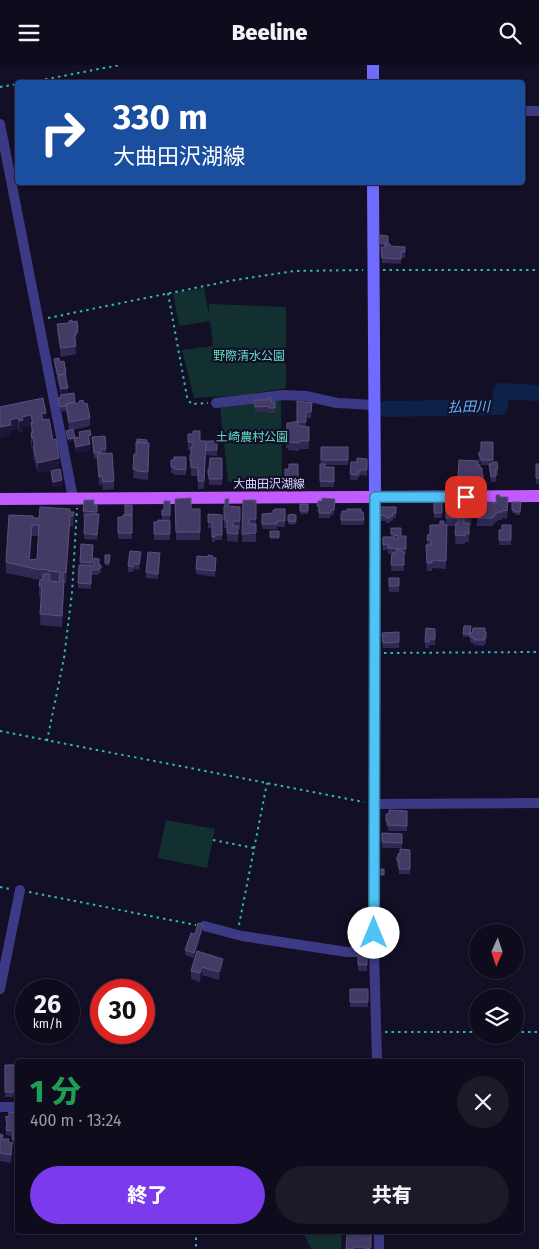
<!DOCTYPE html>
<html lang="ja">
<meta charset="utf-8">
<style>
body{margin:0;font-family:"Fira Sans","Noto Sans JP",sans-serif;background:#1c1929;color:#f1f3f6;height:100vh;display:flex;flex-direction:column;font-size:19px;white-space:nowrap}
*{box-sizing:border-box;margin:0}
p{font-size:16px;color:#9b9ba3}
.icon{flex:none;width:28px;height:28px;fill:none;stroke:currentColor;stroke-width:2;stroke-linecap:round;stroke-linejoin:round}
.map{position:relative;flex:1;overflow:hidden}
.details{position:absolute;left:15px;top:994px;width:509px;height:175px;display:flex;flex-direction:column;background:#0e0b1c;border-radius:5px;box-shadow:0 1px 4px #0004,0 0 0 1px #2e2b3b}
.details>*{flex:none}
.guide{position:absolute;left:15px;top:15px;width:510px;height:105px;border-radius:5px;box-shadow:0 1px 4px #0004,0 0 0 1px #2e2b3b;background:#1a4fa0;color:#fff;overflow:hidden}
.needle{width:32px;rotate:183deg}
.controls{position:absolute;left:469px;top:859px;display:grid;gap:10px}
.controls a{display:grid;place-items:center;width:55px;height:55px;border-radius:50%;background:#0e0b1c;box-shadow:0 1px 4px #0004,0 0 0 1px #2e2b3b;font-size:25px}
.speed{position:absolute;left:15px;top:914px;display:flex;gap:10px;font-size:25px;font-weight:700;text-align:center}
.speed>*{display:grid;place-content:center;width:65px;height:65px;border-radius:50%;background:#0e0b1c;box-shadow:0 1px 4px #0004,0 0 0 1px #2e2b3b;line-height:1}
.speed small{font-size:12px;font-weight:400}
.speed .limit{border:8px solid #d22;background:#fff;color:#111}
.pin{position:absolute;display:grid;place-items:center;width:42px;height:42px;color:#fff;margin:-21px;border-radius:10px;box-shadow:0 2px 8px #0006}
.me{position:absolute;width:55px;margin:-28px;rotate:0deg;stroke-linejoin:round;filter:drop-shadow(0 0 4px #0008)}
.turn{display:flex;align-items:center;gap:18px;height:105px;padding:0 15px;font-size:22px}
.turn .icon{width:65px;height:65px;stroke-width:2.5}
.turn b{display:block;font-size:35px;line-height:42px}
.round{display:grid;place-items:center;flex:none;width:52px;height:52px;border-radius:26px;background:#1c1929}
.summary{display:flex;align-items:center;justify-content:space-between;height:85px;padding:0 15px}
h1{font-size:30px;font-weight:800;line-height:38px;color:#1e9e55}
.button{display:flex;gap:10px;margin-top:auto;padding:10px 15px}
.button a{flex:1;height:58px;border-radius:30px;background:#7c3aed;color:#fff;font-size:20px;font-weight:800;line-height:58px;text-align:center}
.button a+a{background:#1c1929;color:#f1f3f6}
header{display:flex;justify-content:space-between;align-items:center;height:65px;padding:0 15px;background:#0e0b1c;font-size:22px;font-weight:800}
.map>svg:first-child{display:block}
</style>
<header><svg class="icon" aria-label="menu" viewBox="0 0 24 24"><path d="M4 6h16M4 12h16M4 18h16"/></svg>Beeline<svg class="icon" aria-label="search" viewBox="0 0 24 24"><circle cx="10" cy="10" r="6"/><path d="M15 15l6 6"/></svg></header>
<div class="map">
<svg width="539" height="1184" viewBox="0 0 539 1184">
<rect width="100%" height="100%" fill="#130f26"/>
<path fill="#12302f" d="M204,223L209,251V239L286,242V323L244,330L194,333L182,285L213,281L210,256L179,261L173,228Z
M281,334L282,414L228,417L220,341Z
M166,755L215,764L207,803L158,793Z
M302,1166H342L341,1184H311Z"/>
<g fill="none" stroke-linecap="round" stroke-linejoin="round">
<path stroke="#0c2248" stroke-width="16" d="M385,344L500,342L501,326L539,328"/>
<path stroke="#2fb8b0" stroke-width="2" stroke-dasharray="2.5 4" stroke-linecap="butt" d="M26,18L120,0
M0,22L18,19
M383,205H539
M168,228L187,332L191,339L208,338
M48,253L229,216L294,206L363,205
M384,588L539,587
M0,666L364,737
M47,676L64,593L72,528L77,443
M213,775L254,783
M0,822L10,824
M29,827L196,860
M239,860L267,718
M385,967H478
M515,967H539
M196,1166V1184"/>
<path stroke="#3d3a85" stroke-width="10" d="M522,46H539
M0,59L73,433
M216,338L283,330L306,331L337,338L375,340
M375,432L374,887L377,996
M374,739L539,738
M204,861L242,871L347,887H374
M0,924L20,825
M0,1042H18
M379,1166V1184"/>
<path stroke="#6f6bff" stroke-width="12" d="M373,0V18
M373,118L375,432"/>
<path stroke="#c25bff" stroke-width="12" d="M0,434L539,431"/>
</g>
<path fill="#312854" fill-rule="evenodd" d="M379,170L390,181L405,182V193H401V199L382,198L381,182H385V181L379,180Z
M72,257L78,262V275H76V278H75L76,289L61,292L57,267V259Z
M54,294L60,297L66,308L68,328L61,330L54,299Z
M58,333L76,339H84L90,353V361L73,365L75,373L79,372V367L91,376H89L90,385L76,388L74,375L68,377L66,366L69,365L66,346L60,347Z
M254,335L275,337V348H269L268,347H255Z
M312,338L311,353H306V362H309V384H299V386L288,385V383H286L287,358L297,357Z
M0,342L46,355L59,404L38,408L33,392V384H32L31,379V361L23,362V366L19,367L18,364L11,365V370Z
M188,369L200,376L206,384L204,424H198V411H191V404H190V390H191V385H188Z
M92,372L106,384V388L114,416V424L103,425L102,419L99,420L97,393L94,394Z
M207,376H217V391L206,390Z
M493,377V399L497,397L498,410H496V417H491L489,400H481V397H479V391L481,387Z
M147,378H149L148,415L137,414V413H133L134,389H136Z
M321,382H348V400H325V402H334V422H320Z
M186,392V410H174V408H171V395Z
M222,393V420H209V414H208V404H209Z
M367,394V411L360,410V412H358V415H350L351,397H357Z
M298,399V423H289V417L285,416V404H289Z
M536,399H539V419H536Z
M478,400L482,410H483V422H479V420L458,419V411Z
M51,406L62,420L53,422L51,411Z
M500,432H508L507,454L502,453V455H498L497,457H495V459H493V461H477V438L496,439Z
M175,434L191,444H200V475H176Z
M335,434L334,450H331L330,453H319V447H317L318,436Z
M256,435V477H242V469Z
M434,435H442V453H434Z
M170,436V456H164H170V475H154V457L162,455V445H164Z
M512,437H521L520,450H515V448H512Z
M300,439H308V449H300Z
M94,440H97V449L99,455L97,475L84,474V452H83V446Z
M132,440V474H118V452H123Z
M473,440L471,460H469V477H465V479H455L456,461H447L446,504L432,503V506H427L426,480H427L428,469L430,470L440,460H446V453L459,443H465Z
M224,441L240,442V464H238V477L227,476V463H224Z
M379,442H396V453H393V456H390V458H386V456H378Z
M285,444V462H277V464H262V449L273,448Z
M70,447H74L73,462L70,461L66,518H64L62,562L40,560L41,532L39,531V521L41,515L35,514L6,508V497L33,453H39ZM32,471H39L37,494H30Z
M363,447L364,460H341V449Z
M208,449L222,450V475H215V477H212V463H208Z
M288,450H296V459H294V460L288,459Z
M511,460V480H499V465H502Z
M391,463L401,471H406V489H404V506H391L392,489H388V485H383V472H391Z
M270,466H279V474H270Z
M81,479L93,480L92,501L101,500V508H99L98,510H91V524L78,523L79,500L80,501Z
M105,490H110L109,501L105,500Z
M212,492L216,498L215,512L196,509V504Z
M141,493L139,505L134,504L133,507H128V501Z
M160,494L158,514L146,513V507Z
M389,513H399V527H389Z
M464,561L471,568L486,567V579H484V581L474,580V579L470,577V572H463Z
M426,563L435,564V580H429V583H425Z
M399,567V583H383L382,568Z
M407,746V766H388V762L386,761V756L389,749Z
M382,768L402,769V783H382Z
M410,785V809H399V801H397V792H398L400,789Z
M203,865L194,893L185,890V885L195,869Z
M197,886L223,902L219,915L202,910L200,917L191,914V906Z
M358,889H367V906H358Z
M350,924H368V942H350Z
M5,1000H16V1030H13V1032H5Z
M18,1048V1080L12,1079V1086L11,1098L0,1096V1069L3,1074L9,1077L12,1078V1071L6,1070V1056L9,1052Z
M371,1168V1184H346L354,1170H361Z"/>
<path fill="#1d163a" d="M76,267H78V275H76Z
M68,323V328L61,330V324Z
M46,348V359H41V349Z
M31,350V361L23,362V366L19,367V356L22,352Z
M18,353V364L11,365V370L0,373V362L10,355Z
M91,370V376H88V371Z
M32,373H33V384H32Z
M75,373V375L68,377V374Z
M90,379V385L76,388V382Z
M59,393V404L38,408V398Z
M62,415V420L53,422V417Z
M70,451V461L66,518V508Z
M32,460V471L29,505V495Z
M64,516V527L62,562V551Z
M203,860V865L194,893V888Z
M223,894V902L219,915V907Z
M202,902V910L200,917V908Z
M12,1078V1086L11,1098V1090Z
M146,1166H153L146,1170Z"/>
<path fill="#433a66" stroke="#5a527e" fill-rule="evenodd" d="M379,170L388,171V178H379Z
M385,179H390V181L405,182V187H401V194L382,193L381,182H385Z
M72,255V257L77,256L78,262H77L78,267H76V270H74L76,281L61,283L57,259L69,258V256Z
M59,293L60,297L64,296L66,308L58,310L54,294Z
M65,309L68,323L61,324L58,311Z
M74,328L75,337L66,339V341L60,342L58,333H61L60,330Z
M43,333L46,348L41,349L43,355L49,354L53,375L56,374L59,393L38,398L33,382L35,381L33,373H32L31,368H33L31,358H33L31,350L22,352L23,355L19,356L18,353L10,355L11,360L0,362V342Z
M267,333H271V337H275V343H269L268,341L255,342L254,335H267Z
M83,335L84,339L87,338L90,353L69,357L66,339L75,337L76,339L79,338V336Z
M297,336L312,338L311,347H306V357H297Z
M292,357H298V361L309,362V376H299V378L288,377V375H286L287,358H291Z
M73,364L75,373L68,374L66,366Z
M90,365L91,370L88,371L90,379L76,382L74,373L80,372L79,367Z
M193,366H200V376H206L204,416H198V403L191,402V396H190V390H191V382H193V377H188V369H193Z
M105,371L106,384H101V387L94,388L92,372Z
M137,374L147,375V378L137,377Z
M207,376H217V385H206Z
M136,377L149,378L148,407L137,406V405L133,404L134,389H136Z
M481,377H493V395H481V392L479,391V387H481Z
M321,382H348V395H321Z
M112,388L114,416L103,417L102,411L99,412L97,389Z
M174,392H186V405L174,404V402H171V395H174Z
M210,393H222V414H209V409H208V404H209Z
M357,393L367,394V405H360V407H358V410L350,409L351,397H357Z
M459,395L478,396V400H480V403H482V410H483V414H479V412L458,411Z
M493,397H497L498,404H496V411L491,412L489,399H493Z
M289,399H298V418H289V411H285V404H289Z
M320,399H325V402H334V417L320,416Z
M536,399H539V413H536Z
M60,404L62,415L53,417L51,406Z
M496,430H500V432H508L507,446L502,445V447H498L497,448H495V451H493V453H477V438H479V437H492V438L496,439Z
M466,431L473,432L471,452H464V458H469V469L465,468V471L455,470L456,458H458V453H446V436H453V441H459V443H465Z
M191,433V444H200V467H176L175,434Z
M322,433L335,434L334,445H331L330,448H319L320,441H317L318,436H322Z
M225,434H229L228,441L240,442V456H233V461H238V469L227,468V455H224V441H225Z
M84,435H94V440H97V447L83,446Z
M243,435H256V454H249V459H256V468L242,469Z
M434,435H442V448H434Z
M164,436H170V450H162V445H164Z
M512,437H521L520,447H515V445H512Z
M300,439H308V446H300Z
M125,440H132V450H125Z
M40,442L70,444V447H74L73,451H70L66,508L63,507V516H64L62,551L40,549L42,521H39L40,515H43V509H50L49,516L59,517L60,507L48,506L49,505L35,504L6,497L9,450L33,451V453H39ZM32,460H39L37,494L29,495Z
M379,442H396V448H393V451H390V453H386V451L378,450Z
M275,444H285V456H277V459H262V449L273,448V445H275Z
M347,444H361V447H363L364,455H341V449H342V446H347Z
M86,449H99L97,470L84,468L85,450H86Z
M208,449L222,450V470H215V472H212V457H208Z
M290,449L296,450V456H294V457L288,456V450H290Z
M123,450H132V468H118V452H123Z
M158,455L170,456V469H154V457H158Z
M440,456H444V459L447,460L446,496L432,495V498H427L426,480H431V475H427L428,469L430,470V460H440Z
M502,460H511V475H499V465H502Z
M391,463H401V471H406V484L388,483V479L383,480V472H394V474H398V470L394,471V469H391Z
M270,466H279V472H270Z
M81,479L93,480L92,498L80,497Z
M396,485H402V487H404V500H391L392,488H396Z
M130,486L141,487L139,499H134L133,502L128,501Z
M148,487L160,488L158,509L146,507Z
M105,490H110L109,498H105Z
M208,490L213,491L212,492L216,493L215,506L196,504L197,491L208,492Z
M94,493L99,494V500H101V503H99L98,505H91V519L78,518L79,500L93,501Z
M389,513H399V521H389Z
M464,561H471L470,569H463Z
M426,563L435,564V574H429V577H425Z
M473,563H485V567H486V573H484V575H474V573L470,572V567L472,568Z
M399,567V577L383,578L382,568Z
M389,745L407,746V761L388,760V756H386V749H389Z
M382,768L402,769V778L382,777Z
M400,784L410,785V804H399V796H397V792H398V789H400Z
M381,804H384V810H381Z
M198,858L203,860L194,888L185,885L191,868L195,869Z
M197,886L223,894L219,907L202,902L200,908L191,906Z
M358,889H367V900H358Z
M350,924H368V937H350Z
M5,1000H16V1025H13V1027H5Z
M9,1047L18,1048V1075L12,1074L13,1066L6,1065L7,1056H6V1051L9,1052Z
M0,1069L3,1070L2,1074H9L8,1077L12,1078L11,1090L0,1088Z
M347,1168H354V1170H361V1168H371V1183H369V1184H365V1182H353V1184H346Z"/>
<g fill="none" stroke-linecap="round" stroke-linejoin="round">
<defs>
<path id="route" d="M374,868L375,432H466"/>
</defs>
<use href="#route" stroke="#337fa1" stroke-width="12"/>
<use href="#route" stroke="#4fc3f7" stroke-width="9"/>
</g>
<g text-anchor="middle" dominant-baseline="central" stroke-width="4.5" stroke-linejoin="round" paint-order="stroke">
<g font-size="12" fill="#5fe0c0" stroke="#130f26">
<text x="249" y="291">野際清水公園</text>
<text x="252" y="372">土崎農村公園</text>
</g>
<g font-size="12" fill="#d9d4ff" stroke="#130f26">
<text x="269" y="419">大曲田沢湖線</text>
</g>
<g font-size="14" font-style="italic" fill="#62b6ff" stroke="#130f26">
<text transform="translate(469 342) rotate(-1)">払田川</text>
</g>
</g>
</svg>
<div class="controls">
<a><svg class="needle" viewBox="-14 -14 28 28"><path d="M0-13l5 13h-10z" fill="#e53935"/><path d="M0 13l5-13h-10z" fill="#9b9ba3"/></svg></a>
<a><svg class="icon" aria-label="layers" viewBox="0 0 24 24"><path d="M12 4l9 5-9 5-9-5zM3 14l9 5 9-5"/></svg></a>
</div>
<div class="speed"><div>26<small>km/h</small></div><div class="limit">30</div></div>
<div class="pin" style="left:466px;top:432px;background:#d93025"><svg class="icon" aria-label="arrive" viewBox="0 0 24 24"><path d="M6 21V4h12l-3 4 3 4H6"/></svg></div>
<svg class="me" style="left:374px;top:868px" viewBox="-20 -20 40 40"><circle r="19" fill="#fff"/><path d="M0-13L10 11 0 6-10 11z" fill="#4fc3f7"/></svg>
<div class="guide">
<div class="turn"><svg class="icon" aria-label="right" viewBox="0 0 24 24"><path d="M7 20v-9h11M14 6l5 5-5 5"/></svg><div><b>330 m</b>大曲田沢湖線</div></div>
</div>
<section class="details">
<div class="summary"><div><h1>1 分</h1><p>400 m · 13:24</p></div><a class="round"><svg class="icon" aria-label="close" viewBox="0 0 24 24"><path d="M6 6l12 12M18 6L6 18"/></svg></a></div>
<div class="button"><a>終了</a><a>共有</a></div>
</section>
</div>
